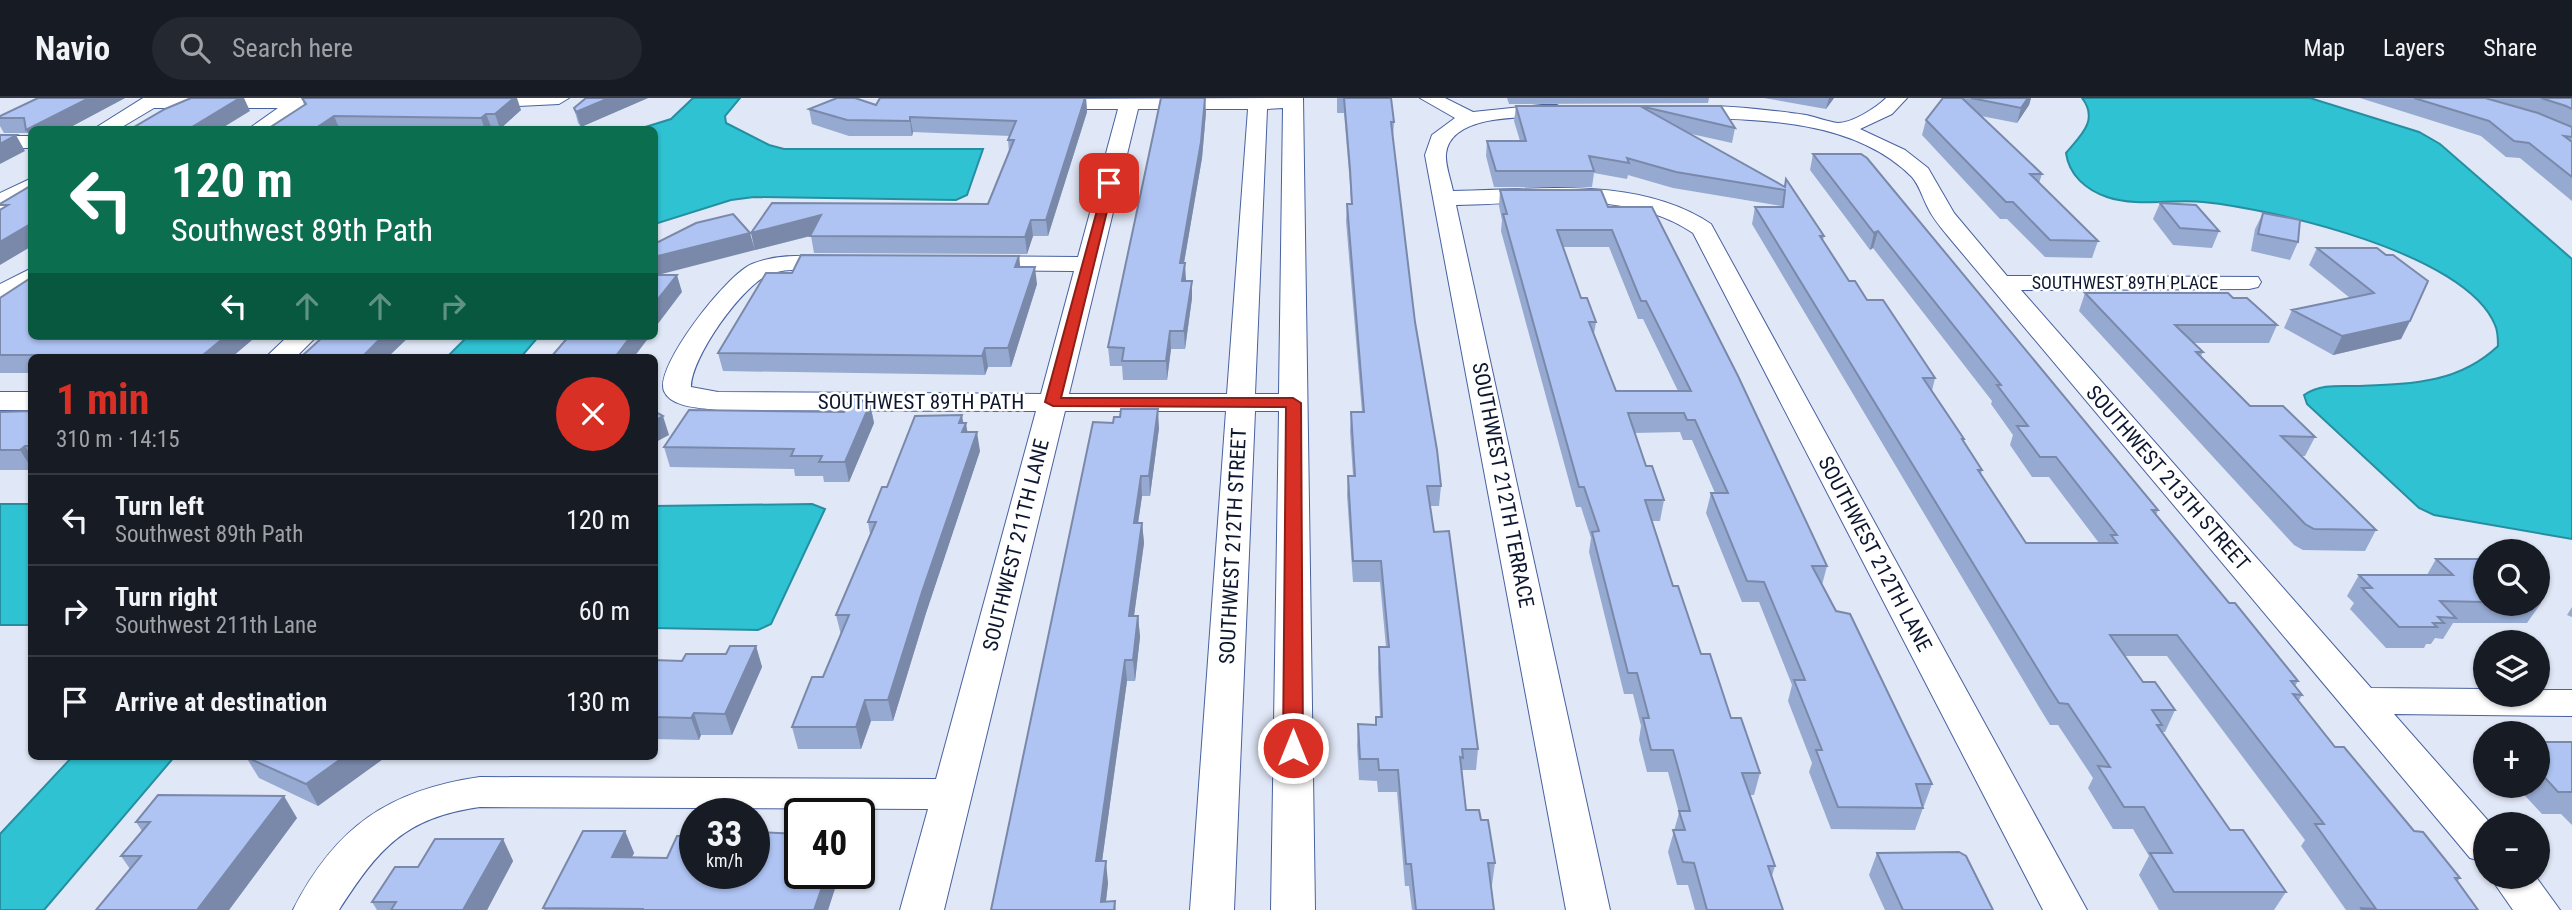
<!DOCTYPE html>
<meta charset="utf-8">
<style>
body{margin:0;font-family:"Roboto Condensed",sans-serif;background:#242831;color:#f1f3f6;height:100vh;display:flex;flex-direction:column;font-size:26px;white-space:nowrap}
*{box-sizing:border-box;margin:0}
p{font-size:23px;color:#9ea1a6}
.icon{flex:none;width:38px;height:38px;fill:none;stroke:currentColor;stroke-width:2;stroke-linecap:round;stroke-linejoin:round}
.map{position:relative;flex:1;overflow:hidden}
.details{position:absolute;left:28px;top:256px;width:630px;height:406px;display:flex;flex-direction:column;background:#171b24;border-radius:10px;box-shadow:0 2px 5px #0004}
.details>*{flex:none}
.top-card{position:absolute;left:28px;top:28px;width:630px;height:214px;border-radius:10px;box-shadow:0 2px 5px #0004;background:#0b6e4f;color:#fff;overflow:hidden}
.tools{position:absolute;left:2473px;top:441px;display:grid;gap:14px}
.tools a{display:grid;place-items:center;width:77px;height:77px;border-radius:50%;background:#171b24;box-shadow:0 2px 5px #0004;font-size:35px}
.speed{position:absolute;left:679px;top:700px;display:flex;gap:14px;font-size:35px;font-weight:700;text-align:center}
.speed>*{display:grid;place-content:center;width:91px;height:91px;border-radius:50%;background:#171b24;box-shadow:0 2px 5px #0004;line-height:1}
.speed small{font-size:18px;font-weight:400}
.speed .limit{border:4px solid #111;border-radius:10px;background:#fff;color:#111}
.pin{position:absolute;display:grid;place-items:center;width:60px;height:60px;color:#fff;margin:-30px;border-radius:14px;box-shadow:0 4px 10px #0006}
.me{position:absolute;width:77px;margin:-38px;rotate:0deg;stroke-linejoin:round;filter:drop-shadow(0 0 5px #0008)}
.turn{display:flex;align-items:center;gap:24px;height:147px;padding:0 28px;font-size:32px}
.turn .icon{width:91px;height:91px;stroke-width:2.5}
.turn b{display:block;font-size:49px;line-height:60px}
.lanes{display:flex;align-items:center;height:66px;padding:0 28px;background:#0003;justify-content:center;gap:35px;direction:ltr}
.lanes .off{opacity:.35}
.round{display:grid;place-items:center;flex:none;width:74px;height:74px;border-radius:37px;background:#242831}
.overview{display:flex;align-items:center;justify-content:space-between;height:119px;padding:0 28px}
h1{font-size:42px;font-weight:700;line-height:52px;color:#d93025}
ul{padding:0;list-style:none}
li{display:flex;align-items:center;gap:21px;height:91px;padding:0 28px;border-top:2px solid #363941}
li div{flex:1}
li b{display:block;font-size:26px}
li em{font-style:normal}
header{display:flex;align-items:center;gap:42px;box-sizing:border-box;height:98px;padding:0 35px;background:#171b24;border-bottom:2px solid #363941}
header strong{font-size:33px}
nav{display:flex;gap:38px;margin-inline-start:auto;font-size:24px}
.search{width:490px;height:63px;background:#242831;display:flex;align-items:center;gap:18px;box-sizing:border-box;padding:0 24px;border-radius:38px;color:#9ea1a6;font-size:26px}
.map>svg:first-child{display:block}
</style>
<header>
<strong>Navio</strong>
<div class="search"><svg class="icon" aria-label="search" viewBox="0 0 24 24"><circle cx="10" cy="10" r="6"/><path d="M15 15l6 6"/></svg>Search here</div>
<nav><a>Map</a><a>Layers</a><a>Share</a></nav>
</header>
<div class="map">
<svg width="2572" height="812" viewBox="0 0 2572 812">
<rect width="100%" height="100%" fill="#e0e7f6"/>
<path fill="#2fc2d2" stroke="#258fa1" stroke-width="2" d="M693,0H740L725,18L726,25L769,47L784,51H983L967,97L956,102L754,99L731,102L655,126L654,32L639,31L671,21Z
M2082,0H2310L2419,34L2440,46L2572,161V441L2434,417L2419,410L2307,306L2304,297C2320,286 2338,288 2357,288C2410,286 2458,286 2498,248C2498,241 2498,233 2495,227C2466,155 2273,111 2203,104C2172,101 2136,109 2107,99C2086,92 2069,77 2066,55C2081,37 2099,22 2082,0Z
M468,238H539L521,259H447Z
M0,406H31V527H0Z
M812,406L825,411L771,526L758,532L655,530V408Z
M73,658H175L44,812H0V736Z"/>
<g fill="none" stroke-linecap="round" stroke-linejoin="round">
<defs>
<path id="minor" d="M143,0H352L355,4L345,10H305L271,32H247L278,10H154L117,32H92Z
M470,0H569L559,6L477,10L470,8L467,4Z
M1303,0L1315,812H1271L1279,313H1255L1234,812H1190L1226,313H1065L944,812H900L928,711L480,709C404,720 379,750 339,812H293C335,729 389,692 480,679L936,681L1036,313L718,312C703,310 671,310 664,293C654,269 727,176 752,166C778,155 809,158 837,158L846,160L849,165L846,170C821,176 794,167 770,176C742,187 691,260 691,289L718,294L1041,296L1074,173L977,172L968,170L965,165L968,160L977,158L1078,159L1118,11H1044L1034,5L1037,1ZM1283,10L1279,296H1255L1267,11ZM1138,11H1248L1227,296H1069Z
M1420,0H1445L1473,14L1542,7H1557L1567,13L1557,19C1528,19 1450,15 1446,56C1445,67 1451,82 1453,93C1538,92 1637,77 1711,126L2087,812H2043L1693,135C1627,90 1533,106 1456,107L1610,812H1566L1425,57L1432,37L1455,20Z
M1886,0H1907L1892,16L1860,31L1905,52L1928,70L1954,115L2007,178L2258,179L2261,184L2258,189L2249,191L2021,192L2371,590L2485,591V597H2538V592H2572V618L2394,616L2491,726H2485V764L2470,760L1952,143C1943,132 1933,121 1927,108C1922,98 1919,87 1912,79C1854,21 1759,21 1682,20L1672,14C1684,0 1785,14 1806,17C1816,19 1828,24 1838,25C1852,25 1876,10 1886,0Z
M0,38H32V50H0Z
M32,80V95L0,111V95Z
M32,170V188L0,205V186Z
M288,238H317L296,259H266Z
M0,294H32V312H0Z
M2490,779H2536L2560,812H2513Z"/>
</defs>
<use href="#minor" stroke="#4861a0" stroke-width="2"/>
<use href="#minor" fill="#fff" fill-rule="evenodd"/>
</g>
<path fill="#96a9d1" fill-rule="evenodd" d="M125,0L65,32H32V41L28,35H4L0,28V18Z
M302,0L521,12L500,31L491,32H266L304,7Z
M586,0H648L581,29L578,25L574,10Z
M1086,0L1087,14L1048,138H1033L1027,156L814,155L811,138L755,152L751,135L988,106L1009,54L1008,42L1010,38L913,34L912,38H849L812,26L809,11L876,7Z
M1337,0H1391L1394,24L1393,39H1392L1415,224L1441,388L1439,408H1430L1434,434L1478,651L1476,672H1462L1466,712L1481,722L1495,765L1492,787H1491L1494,812H1412L1409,788H1405L1397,694H1378L1377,683L1359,682L1357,648L1358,626L1375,627L1376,619H1380L1378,570L1379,549H1386L1380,484H1353L1347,397L1348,378H1353L1350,333L1351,314H1362L1346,123L1347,106H1351L1350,87L1344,15H1337Z
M1507,0H1709L1708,5L1509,6Z
M1764,0H1834L1826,11Z
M1943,0H2031L2029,7L2017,25L1981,18L2042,76L2039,85L2098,143L2092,160L2045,159L2007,121H2000L1922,37L1926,22Z
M2360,0H2572V103L2520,60L2506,59L2481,38Z
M1516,8H1721L1735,30L1732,45L1687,35L1784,88L1786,81L1824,138L1823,142L1849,183L1867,202L1935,280L1932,293L1964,341L1963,344L1982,372L1981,376L2026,445H2099L2049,379H2032L2010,347L2013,337L1991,306L1992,303L1873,150L1870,152L1810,72L1813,56L2158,412L2156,417L2229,505L2298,583L2295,588L2302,597L2298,604L2335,649L2414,733L2460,780L2457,784L2478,812H2346L2301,748L2305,742L2167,558H2125L2143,584L2175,612L2165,634H2162L2230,732L2286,794L2274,812H2159L2139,777L2149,758L2133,731H2113L2088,690L2093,680L2058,627H2050L2039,609L1752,126L1755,109H1781V108L1673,90L1628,77L1627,81L1594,75L1592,89H1494L1486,58L1487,43H1520L1514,23Z
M1206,14L1202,60L1184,165L1185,183L1192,200L1185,251H1171L1167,282H1123L1122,268H1110L1108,249Z
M1500,92L1608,109L1827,468L1822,487L1932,686L1924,708H1923V710L1915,732L1831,731L1809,674L1812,665L1788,603L1792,587L1759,504H1742L1706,415L1711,395H1715L1692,342H1683L1680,334L1634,335L1646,368L1664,402L1660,423H1651L1673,488L1701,556L1731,620L1760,675L1754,697H1750L1775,768L1772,778L1783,812H1695L1688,787H1677L1668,754L1679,715L1668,674H1647L1639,642L1641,628L1633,596H1624L1589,454L1591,440L1581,409H1576L1501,133L1502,122L1499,108ZM1563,149H1609L1638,221H1643L1678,293H1616L1594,236L1596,224L1581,200Z
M2160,105L2219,133L2212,150L2173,147L2153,121Z
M2263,115L2298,144L2290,162L2251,153L2255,131Z
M2317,150L2410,223L2401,241L2333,257L2284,230L2292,212L2350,200L2309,167Z
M1019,158L1020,169L1037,186L1011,269H988L985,277L723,273L718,255L792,175Z
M2085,195L2233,200L2277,227L2269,245H2194L2203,254L2201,258L2250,308L2315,339L2305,358H2301L2376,432L2365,453L2303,452L2294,447L2079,213Z
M0,200L232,259H32V275H0Z
M870,306L874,325L849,384H824L823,378H795L794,371L670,369L664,349L844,314Z
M32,313V372H0V314Z
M1093,324L1159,330L1150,398H1142L1138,425H1142L1144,445L1134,518H1138L1140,539L1135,583H1127L1102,763L1108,785L1106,803H1115L1116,812H991Z
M963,325L967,334L980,353L926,515L893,623H871L861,651H798L792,629L823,579L841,537L836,517L870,436L868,424L887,389Z
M2436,461H2485V506H2538V501L2541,505L2527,525H2453L2443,541L2435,540L2431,546H2426L2424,550H2386L2350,511L2354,505L2347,498L2359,477H2427Z
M2572,509V519L2567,517Z
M756,548L762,569L732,637H701L699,642L654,641V562L682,563L726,556Z
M2538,644H2572V727L2561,716H2542L2516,688H2538Z
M246,659L383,661L318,708L259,680Z
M297,720L229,812H96L130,771L121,758L142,733L136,724Z
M625,733L634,755L632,759L840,775L828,812H544L543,810Z
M503,741L513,763L487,812H377L372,804L418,769Z
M1877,755L1993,812H1885L1869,777Z"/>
<path fill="#7a89aa" d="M89,0H125L65,32H32V41L26,32Z
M240,0H244L250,13L219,32H187Z
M514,0H517L521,12L500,31L495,16Z
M609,0H648L581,29L576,14Z
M1086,0L1087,14L1048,138L1046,122Z
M1205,0L1206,14L1202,60L1181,182L1180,165Z
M1829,0H1834L1826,11Z
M2028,0H2031L2029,7L2017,25L2021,10Z
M486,16L492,31L491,32H485L481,20Z
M334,18L340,32H313Z
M910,19L913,34L912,38L910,23Z
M16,37L25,53L0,66V46Z
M821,117L825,134L755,152L751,135Z
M1031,122L1033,138L1027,156L1025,139Z
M32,125V148L0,167V144Z
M1878,133L1873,150L1870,152L1874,135Z
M750,135L755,152L654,178V159Z
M1019,158L1021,175L1015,169Z
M1185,165L1186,182L1183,200L1182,183Z
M1035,169L1037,186L1011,269L1008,250Z
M677,177L682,194L654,231V206Z
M1192,183V200L1185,251L1184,233Z
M2410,223L2401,241L2333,257L2342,238Z
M1170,233L1171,251L1167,282L1166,263Z
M226,238H257L232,259H204L203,257Z
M383,238H410L388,259H362Z
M631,238H650L634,259H615Z
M985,250L988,269L985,277L982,258Z
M870,306L874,325L849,384L845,364Z
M1158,311L1159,330L1150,398L1149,378Z
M962,317L964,329L966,325L969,344L963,341L959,325Z
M663,318L669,337L654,345V323Z
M977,334L980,353L926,515L893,623L888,602L922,494Z
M25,348L32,359V371L20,352Z
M1141,378L1142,398L1135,445L1134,425Z
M1142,425L1144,445L1131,539L1129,518Z
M1138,518L1140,539L1135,583L1133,562Z
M756,548L762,569L732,637L725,616Z
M1125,562L1127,583L1099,785L1096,763Z
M865,602L871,623L861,651L856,629Z
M694,615L701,637L699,642L691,620Z
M345,658H382L383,661L318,708L306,686Z
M401,658H414L403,662Z
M284,698L297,720L229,812H197Z
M625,733L634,755L621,781L612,759Z
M503,741L513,763L487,812H463Z
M1106,763L1108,785L1105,812L1101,804Z
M827,775H840L828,812H814Z"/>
<path fill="#afc4f3" stroke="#7a89aa" stroke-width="2" fill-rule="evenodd" d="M38,0H89L26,32L24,20H0V18Z
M191,0H240L187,32H129L165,11Z
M302,0H514L495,16H486L481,20L334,18L313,32H266L306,6Z
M586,0H609L576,14L574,10Z
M837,0H855L876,7L880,0H1085L1046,122H1031L1025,139L810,138L821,117L751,135L772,105L988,106L1014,42H1008L1016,23L910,19V23L847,22L809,11Z
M1161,0H1205L1201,44L1180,165H1185L1182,183H1192L1184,233H1170L1166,263H1122L1124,250L1108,249Z
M1344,0H1391L1394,24H1391L1415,224L1437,352L1441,388H1427L1434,434L1449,433L1478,651H1462L1463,660L1460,659L1466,712H1479L1481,722H1488L1495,765H1488L1494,812H1416L1411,766H1406L1398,672H1379L1378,661H1360L1358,626L1376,627V619H1382L1379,549H1389L1381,463H1353L1348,378H1355L1351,314H1364L1347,106H1352L1350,71Z
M1943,0H1962L2042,76H2030L2098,143L2050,142L2013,104H2006L1926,22Z
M1971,0H2028L2021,10Z
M2414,0H2485L2538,15L2572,29V39L2564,38L2572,44V79L2529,45L2514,43L2489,23Z
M2541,0H2572V11L2566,8Z
M1516,8H1721L1735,30L1640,8L1785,89L1786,81L1824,138H1820L1849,183H1855L1867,202H1883L1935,280H1923L1964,341H1962L1982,372H1978L2026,445H2117L2111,437H2117L2056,359H2040L2017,328H2028L1997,287H2001L1878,133L1874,135L1813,56H1861L1867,60L2158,412H2152L2229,505H2235L2298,583H2291L2302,597L2293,596L2335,649H2344L2414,733L2423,734L2460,780H2455L2478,812H2362L2361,810L2376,811L2315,726H2324L2177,537H2110L2143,584H2155L2175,612H2152L2162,627H2157L2230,732H2243L2286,794H2174L2150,755H2172L2144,709H2124L2098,668L2110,669L2068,606L2059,605L2048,588L1755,109H1783L1785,92L1676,74L1627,60L1629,65L1589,58L1594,73H1496L1487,43H1526Z
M0,37H16L0,46Z
M32,87V125L0,144V112L8,107H0V106Z
M1500,92H1601L1608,109H1652L1738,278L1827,468H1812L1836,513L1850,516L1932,686H1916L1923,710L1838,709L1816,652H1822L1794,582H1805L1764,484L1747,483L1711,395H1728L1695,322H1687L1684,315H1628L1646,368H1652L1664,402H1645L1673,488H1678L1701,556H1710L1731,620H1741L1760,675H1742L1775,768H1768L1783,812H1707L1694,765L1683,764L1673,732H1685L1679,713H1690L1673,652H1651L1643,620H1649L1637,575H1628L1592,434L1599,433L1584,389H1579L1503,116H1507ZM1557,132H1612L1641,203H1646L1691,293H1616L1589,224H1596L1587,200H1581Z
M2160,105L2196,107L2219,133L2180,130Z
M2263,115L2300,122L2298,144L2258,136Z
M733,116L750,135L654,159V146L696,125Z
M2317,150H2377L2386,157H2393L2428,183L2410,223L2342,238L2292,212L2374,195Z
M801,157L1019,158L1015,169H1035L1008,250H985L982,258L718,255L766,175H792Z
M654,177H677L654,206Z
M32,179V238H226L203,257H0V200Z
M2085,195H2228L2233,200H2247L2277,227H2175L2203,254H2196L2250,308H2283L2315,339L2281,338L2376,432L2314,431L2305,426Z
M324,238H383L362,259L302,258Z
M569,238H631L615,259H551Z
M852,298L870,306L845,364H819L822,358H791L794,351L664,349L689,312L844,314Z
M1121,311H1158L1149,378H1141L1134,425H1142L1129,518H1138L1133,562H1125L1096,763H1106L1101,804L1115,803L1114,812H991L1093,324L1113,325L1114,319H1120Z
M32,313V348H25L20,352H0V314Z
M654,313L663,318L654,323Z
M962,317L959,325H966L962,334H977L922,494L888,602H865L856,629H792L812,579H823L849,517H836L876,424H868L882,389H887L915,318Z
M2436,461H2485V504L2440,503L2456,520L2438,519L2444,525H2433L2437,529H2399L2362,490H2372L2359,477H2453Z
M730,548H756L725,616L694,615L691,620L654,619V562L682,563L686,556H726Z
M2538,644H2572V694H2558L2538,672Z
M247,658H345L306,686L246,659Z
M158,697L284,698L197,812H96L141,758H121L150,724H136Z
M583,733H625L612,759L667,760L677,738H695V775H754V734L800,736V775H827L814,812H643V811L543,810Z
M435,741H503L463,812H391L396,804H372L395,769H418Z
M1959,754L1966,758L1993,812H1903L1877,755Z"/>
<path fill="#d93025" stroke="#8d1f18" stroke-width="2" d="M1105,83L1114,85L1061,300H1293L1301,305L1303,650L1300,655L1293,657L1283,650L1286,309L1053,308L1045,304Z"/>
<g text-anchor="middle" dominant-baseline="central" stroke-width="5" stroke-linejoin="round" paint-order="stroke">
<g font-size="18" fill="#0d1730" stroke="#fff">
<text x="2125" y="184">SOUTHWEST 89TH PLACE</text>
</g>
<g font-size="21" fill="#0d1730" stroke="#fff">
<text x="921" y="304">SOUTHWEST 89TH PATH</text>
<text transform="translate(2168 380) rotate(49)">SOUTHWEST 213TH STREET</text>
<text transform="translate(1503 387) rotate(79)">SOUTHWEST 212TH TERRACE</text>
<text transform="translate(1016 447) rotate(-76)">SOUTHWEST 211TH LANE</text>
<text transform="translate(1233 448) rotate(-87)">SOUTHWEST 212TH STREET</text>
<text transform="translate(1875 456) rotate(62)">SOUTHWEST 212TH LANE</text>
</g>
</g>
</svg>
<div class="tools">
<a><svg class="icon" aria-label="search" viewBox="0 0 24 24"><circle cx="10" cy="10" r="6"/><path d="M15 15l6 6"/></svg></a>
<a><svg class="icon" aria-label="layers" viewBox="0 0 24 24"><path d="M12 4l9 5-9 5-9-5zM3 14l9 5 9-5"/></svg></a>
<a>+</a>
<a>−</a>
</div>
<div class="speed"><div>33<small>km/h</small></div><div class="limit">40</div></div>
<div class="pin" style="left:1109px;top:85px;background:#d93025"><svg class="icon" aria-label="arrive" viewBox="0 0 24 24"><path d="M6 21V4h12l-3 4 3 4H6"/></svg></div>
<svg class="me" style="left:1293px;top:650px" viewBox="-20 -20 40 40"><circle r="17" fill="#d93025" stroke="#fff" stroke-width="3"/><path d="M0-11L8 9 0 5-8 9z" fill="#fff"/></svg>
<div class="top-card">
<div class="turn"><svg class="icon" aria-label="left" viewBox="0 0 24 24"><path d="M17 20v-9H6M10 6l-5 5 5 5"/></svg><div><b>120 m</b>Southwest 89th Path</div></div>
<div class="lanes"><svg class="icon" aria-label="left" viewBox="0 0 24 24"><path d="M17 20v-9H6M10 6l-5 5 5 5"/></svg><svg class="icon off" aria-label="ahead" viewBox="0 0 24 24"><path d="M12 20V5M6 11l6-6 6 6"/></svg><svg class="icon off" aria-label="ahead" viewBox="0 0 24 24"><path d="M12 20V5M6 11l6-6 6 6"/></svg><svg class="icon off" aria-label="right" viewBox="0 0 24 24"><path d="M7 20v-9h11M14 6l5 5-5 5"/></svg></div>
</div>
<section class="details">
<div class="overview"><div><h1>1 min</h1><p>310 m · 14:15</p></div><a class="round" style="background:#d93025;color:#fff"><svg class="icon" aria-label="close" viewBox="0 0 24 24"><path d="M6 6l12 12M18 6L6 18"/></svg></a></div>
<ul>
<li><svg class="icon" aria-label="left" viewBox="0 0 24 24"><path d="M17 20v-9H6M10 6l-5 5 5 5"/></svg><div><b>Turn left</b><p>Southwest 89th Path</p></div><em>120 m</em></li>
<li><svg class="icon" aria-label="right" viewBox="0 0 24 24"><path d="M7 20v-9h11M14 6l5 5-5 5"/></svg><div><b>Turn right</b><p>Southwest 211th Lane</p></div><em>60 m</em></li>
<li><svg class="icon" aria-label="arrive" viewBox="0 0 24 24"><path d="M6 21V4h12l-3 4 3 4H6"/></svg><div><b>Arrive at destination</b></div><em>130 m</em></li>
</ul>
</section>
</div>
